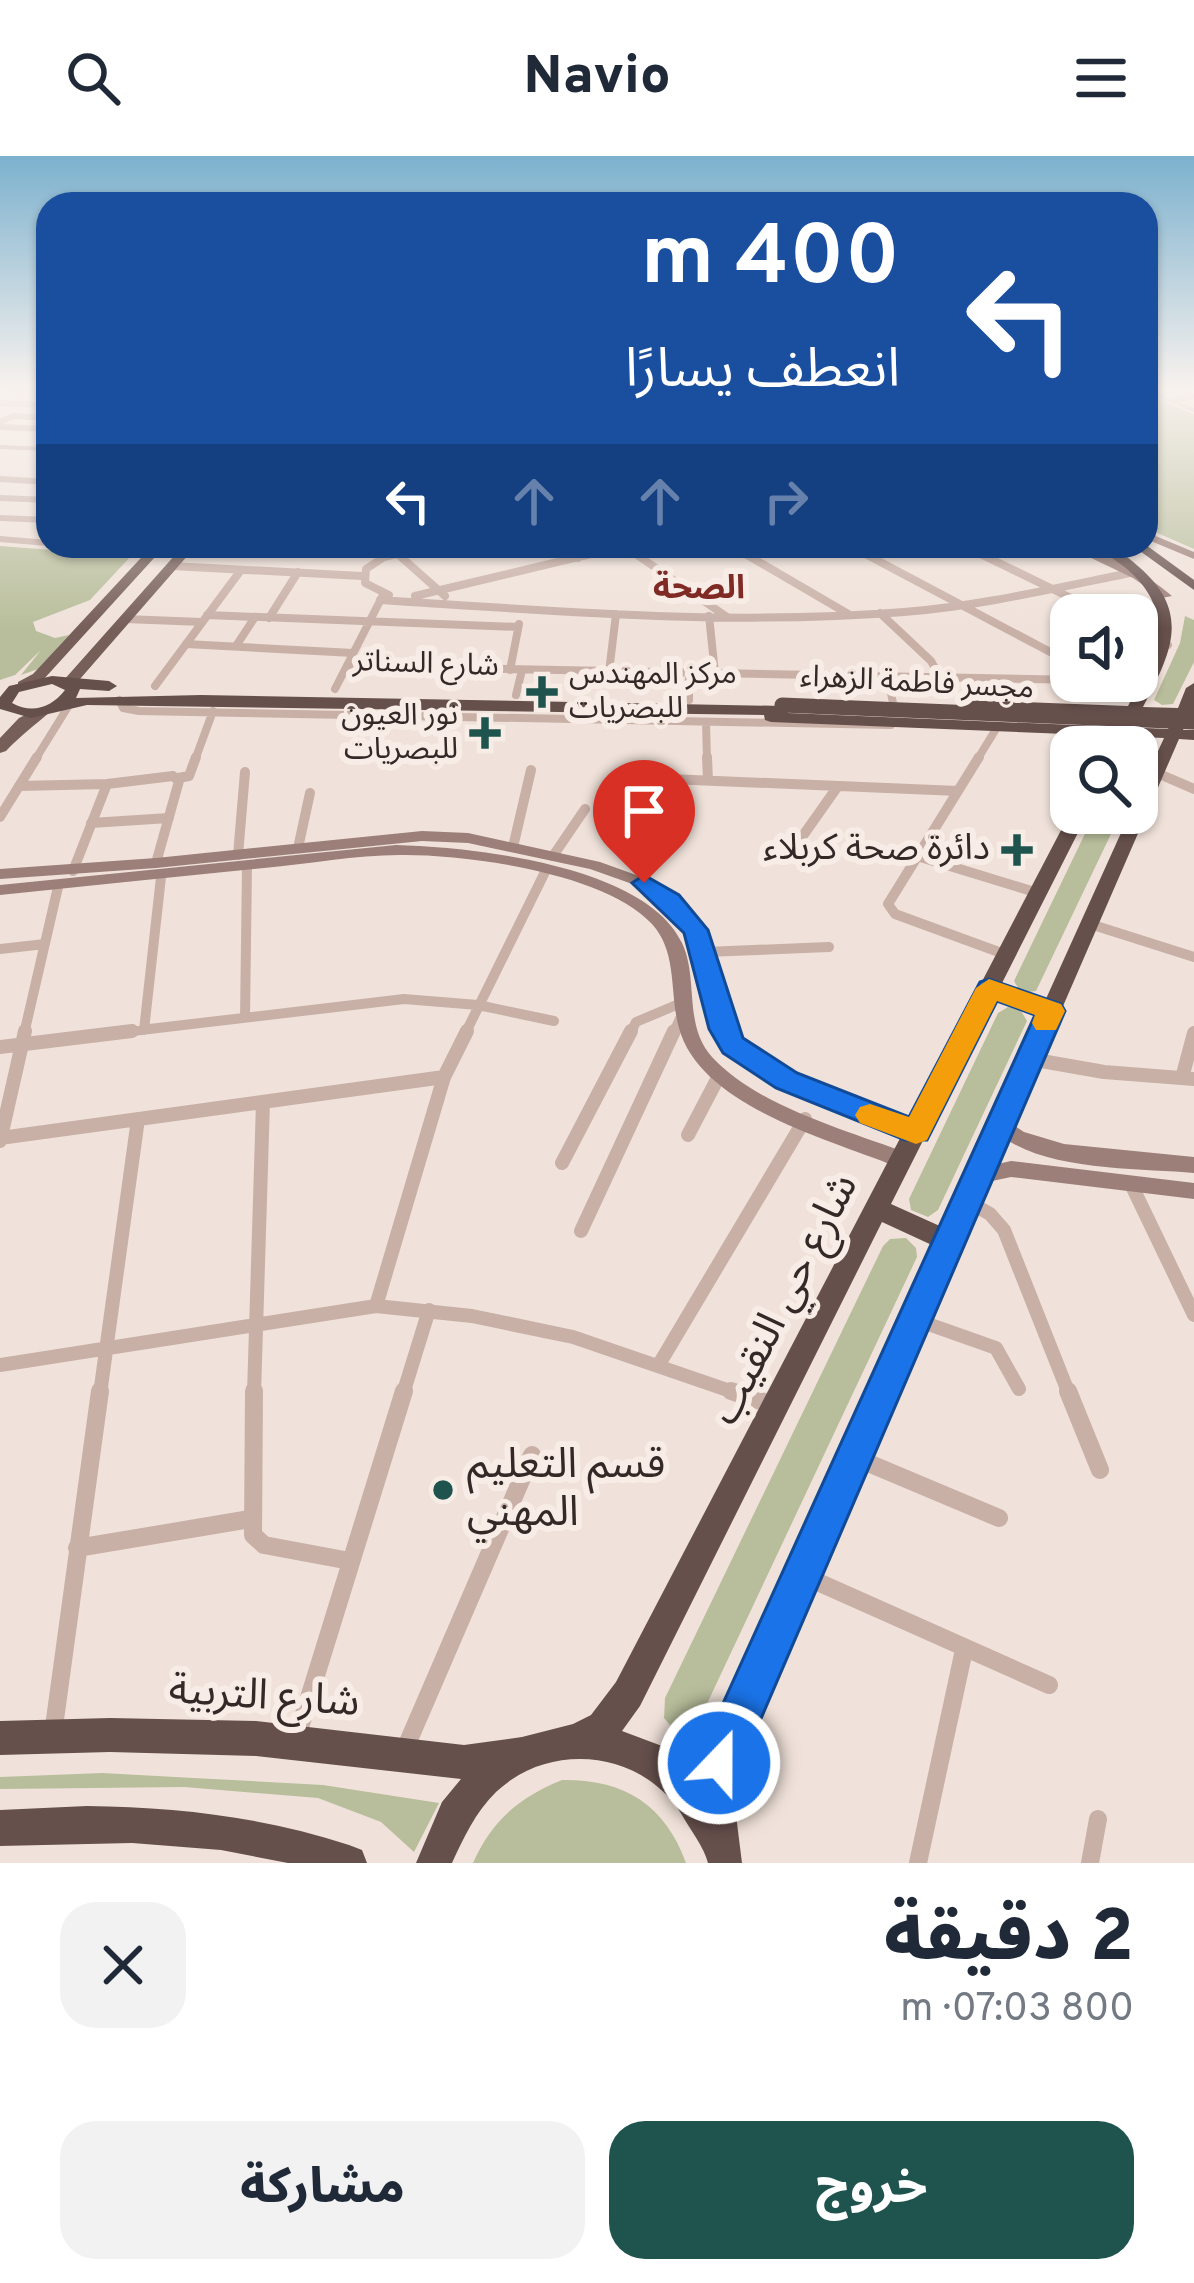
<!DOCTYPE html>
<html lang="ar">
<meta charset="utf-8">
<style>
body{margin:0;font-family:Overpass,"Noto Sans Arabic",sans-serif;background:#f2f2f3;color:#1f2937;direction:rtl;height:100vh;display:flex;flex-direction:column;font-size:45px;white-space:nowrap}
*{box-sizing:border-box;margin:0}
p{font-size:39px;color:#747a83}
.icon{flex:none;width:66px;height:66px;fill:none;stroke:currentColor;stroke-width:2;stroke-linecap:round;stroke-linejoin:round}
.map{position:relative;height:1707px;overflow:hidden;direction:ltr}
.details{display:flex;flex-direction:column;background:#fff;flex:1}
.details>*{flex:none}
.guide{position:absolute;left:36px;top:36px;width:1122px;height:366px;border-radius:36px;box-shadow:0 3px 9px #0004;direction:rtl;background:#1a4fa0;color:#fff;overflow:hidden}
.fabs{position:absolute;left:1050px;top:438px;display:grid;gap:24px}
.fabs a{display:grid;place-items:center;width:108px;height:108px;border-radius:24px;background:#fff;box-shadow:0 3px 9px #0004;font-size:60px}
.pin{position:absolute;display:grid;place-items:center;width:102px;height:102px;color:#fff;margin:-123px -51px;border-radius:50% 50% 50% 0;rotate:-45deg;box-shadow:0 0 12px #0007}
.pin .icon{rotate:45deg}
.me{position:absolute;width:132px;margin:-66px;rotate:22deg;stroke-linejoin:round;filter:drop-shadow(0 0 9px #0008)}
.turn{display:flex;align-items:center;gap:42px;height:252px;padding:0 60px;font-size:54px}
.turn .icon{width:156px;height:156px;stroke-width:2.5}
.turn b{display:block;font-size:84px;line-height:102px}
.lanes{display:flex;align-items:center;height:114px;padding:0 60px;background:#0003;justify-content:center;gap:60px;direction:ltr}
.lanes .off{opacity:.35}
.round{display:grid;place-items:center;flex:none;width:126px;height:126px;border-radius:36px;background:#f2f2f3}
.head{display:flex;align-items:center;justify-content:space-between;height:204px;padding:0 60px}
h1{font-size:72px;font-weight:800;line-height:90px}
.action{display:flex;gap:24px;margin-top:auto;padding:24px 60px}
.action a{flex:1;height:138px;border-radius:36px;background:#1f544e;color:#fff;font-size:48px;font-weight:800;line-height:138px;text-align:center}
.action a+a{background:#f2f2f3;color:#1f2937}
header{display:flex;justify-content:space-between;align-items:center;height:156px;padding:0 60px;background:#fff;font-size:54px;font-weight:800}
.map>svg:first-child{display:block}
</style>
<header><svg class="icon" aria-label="menu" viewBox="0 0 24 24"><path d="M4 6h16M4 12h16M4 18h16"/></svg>Navio<svg class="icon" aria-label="search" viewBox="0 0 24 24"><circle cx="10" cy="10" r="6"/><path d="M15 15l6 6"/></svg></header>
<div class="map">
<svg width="1194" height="1707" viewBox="0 0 1194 1707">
<rect width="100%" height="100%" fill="#f0e2da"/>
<path fill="#b8be9b" d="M1146,238L1194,258V393L1146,372Z
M0,390L131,400L90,444L33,466L36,475L55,482L69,479L38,513L21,519L41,494L15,519L0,524Z
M1185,460L1194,464V506L1173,548L1162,549L1154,544L1180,487Z
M1095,657H1121L1036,835L1021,837L1014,825Z
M1008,851L1020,853L1027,865L938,1054L928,1061L911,1054L909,1043L998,857Z
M906,1082L916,1092L917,1101L697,1569L686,1576L675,1575L664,1562L665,1542L883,1090L890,1083Z
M102,1617L323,1629L439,1647L414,1696L381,1666L318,1642L184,1631L0,1633V1621Z
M562,1624C623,1623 665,1648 686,1707H473C492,1664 520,1641 562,1624Z"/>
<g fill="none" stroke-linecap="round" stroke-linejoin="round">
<path stroke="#c8b0a7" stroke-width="6" d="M14,234L48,235
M1174,245L1194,240
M0,247L48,249
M0,266L13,260L48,262
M0,271L48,273
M0,323L48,326
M0,342L48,344
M0,362L48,364
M0,383L48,387
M95,390L154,394
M389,390L395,395
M561,390L568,395
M624,390L631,395
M732,390L740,395
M850,390L859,395
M964,390L974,395
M409,395L430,390
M603,395L624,390"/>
<path stroke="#c8b0a7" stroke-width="8" d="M124,392L154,394
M391,392L445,440
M564,392L578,402
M627,392L727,461
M735,392L850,459
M854,392L1071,507
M968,392L1106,459
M172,410L362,420
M389,439L365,427L366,413L384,401L422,392
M415,440L616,392
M380,444C554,455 729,470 904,456C980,450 1055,432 1130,417
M880,457L931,505L941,523
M207,459L518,471
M709,460L715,517
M269,462L298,416
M125,463L202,466
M1137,474L1168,489
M186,488L353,497
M236,490L255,461
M347,510L1134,525
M510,514L519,468
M609,516L616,458
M689,517V544
M888,522L893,547
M155,530L241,414
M335,533L383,439
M516,539L522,514
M119,544L123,552L139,555L891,569
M706,566L707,604
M35,604L71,546
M195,604L213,555
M977,604L996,573"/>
<path stroke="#c8b0a7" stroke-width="10" d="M707,601L708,624
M979,601L888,748L895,758L1007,799
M1157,617L1194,633
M178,622L189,620L196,601
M19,630L107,628
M646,649L661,625L669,623L958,635
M0,661L37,601
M91,667L169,662
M802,681L838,630
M513,691L531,614
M298,692L310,637
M238,699L245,616
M553,700L585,653
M917,700L1038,737
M73,715L107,628L173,620L179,625L156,707
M1090,768L1194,801
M0,793L45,788
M705,796L829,791
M245,862L247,711
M144,874L161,721
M24,878L58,731
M107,878L404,843L478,849L554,865
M465,878L545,716
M630,878L636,866L681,847
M673,878L683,856"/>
<path stroke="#c8b0a7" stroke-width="14" d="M0,891L132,875
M1030,903L1104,916L1194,923
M1182,922L1194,877
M688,979L720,918
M0,982L444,921
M0,985L25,875
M562,1007L631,875
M1131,1028L1194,1159
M967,1045L990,1058L1004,1074L1069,1238
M581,1075L674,875
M376,1150L444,921L467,875
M914,1163L996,1192L1019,1233
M0,1209L376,1150L472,1160L573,1181L739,1238
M658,1210L805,963
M100,1238L138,963
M254,1238L263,946
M403,1238L429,1154"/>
<path stroke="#c8b0a7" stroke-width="18" d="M254,1235L253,1379L264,1389L350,1405
M731,1235L776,1250
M1068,1235L1100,1314
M854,1301L999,1362
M77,1392L250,1363
M802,1419L1049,1529
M53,1578L100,1235
M296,1584L404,1235
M405,1593L532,1299
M918,1707L964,1494
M1090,1707L1098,1663"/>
<path fill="#c8b0a7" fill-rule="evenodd" d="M1146,234L1194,252V256L1146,237Z
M0,289L48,291V295L0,293Z"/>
<path fill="#9b7f78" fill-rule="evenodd" d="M1146,376L1194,396V403L1146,383Z
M1066,390C1098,390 1148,419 1172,440L1162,442L1133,422Z
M422,675L468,677L600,706L650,724L694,760L714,796L731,871L756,899L835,939L923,971L926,976L923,981L916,984L821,949L742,909L713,873L696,796L679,763L638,730L590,713L468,687L422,685L156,712L0,723V713L156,702Z
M396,689C472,691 646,709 682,787C699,823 683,869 712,901C758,951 847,974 909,998L912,1004L909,1010L902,1012L895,1010C828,983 700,950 679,872C669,836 678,797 652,768C606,717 466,698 400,699C355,699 309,708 264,712C176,721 88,730 0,739V729Z
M1001,961L1024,976L1064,988L1194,1001V1017C1138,1012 1028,1016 991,969L994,964Z
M1011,1005L1194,1027V1043L1011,1021L978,1028L971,1026L968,1020L971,1014Z"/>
<path fill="#765e59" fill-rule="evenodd" d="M152,390H165L43,524L28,532H18V526L33,518Z
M183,390H196L73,531H63V525Z
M42,551L50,556C35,569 20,580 6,595L0,597V582L19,562Z"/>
<path fill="#66504c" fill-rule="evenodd" d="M1146,389L1194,424V434L1133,390Z
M1097,390C1114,390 1126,399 1139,411C1192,457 1171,497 1143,551L1178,552L1186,532L1194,527V562L1189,561L1183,574H1194V584L1179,583L740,1594L733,1635L742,1707H708C704,1691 691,1675 682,1659C643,1595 551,1584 496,1636C475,1657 464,1681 452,1707H416L442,1646L461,1623L256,1600L110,1596L0,1599V1565L110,1562L256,1565L464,1589L522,1581L573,1568L591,1559L616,1526L1070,657H1088L1001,829L1045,845L1130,657H1137V641L1164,582L771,566L765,564L764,559L87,549L31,562L0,553V541L9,530L52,520L109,525L117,530L109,535L80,533L76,542L201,539L782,550L787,552L788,557L1168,573L1173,561L1138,560L1133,569L1127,571L1119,566L1123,559L969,554L961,549L969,544L1128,550C1155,500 1179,458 1127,413C1117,405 1106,399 1097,390ZM52,528L65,534C51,552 32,558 12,547L19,536ZM995,842L1038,858L942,1071L891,1048ZM882,1066L934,1090L711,1581L700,1623L662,1590L622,1575L640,1550Z
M87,1650C177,1651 263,1661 349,1689L362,1694L367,1707H288L221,1694L132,1687L0,1690V1654Z"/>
<path stroke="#66504c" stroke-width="15" d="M782,549L1194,566"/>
</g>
<linearGradient id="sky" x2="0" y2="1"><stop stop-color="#7cb1ce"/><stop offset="0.49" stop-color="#f8f2ee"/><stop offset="1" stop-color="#f8f2ee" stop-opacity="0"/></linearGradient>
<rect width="1194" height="473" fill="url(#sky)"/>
<path fill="#1a73e8" stroke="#114b97" stroke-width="3" d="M644,719L679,739L708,774L743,882L797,917L909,961L980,826L989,823L1061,848L1065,855L735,1623L719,1630L703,1623L696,1607L1035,859L997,845L927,984H905L776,932L723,897L709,873L684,777L632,727Z"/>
<path fill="#f59e0b" d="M989,823L1061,848L1065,855L1056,874H1036L1032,867L1035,859L997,845L927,984L916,988L860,967L855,959L860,951L870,948L909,961L976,832Z"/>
<g fill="#1f544e" stroke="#f8ede6" stroke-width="4.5">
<path d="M536 518h12v12h12v12h-12v12h-12v-12h-12v-12h12z"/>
<path d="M479 559h12v12h12v12h-12v12h-12v-12h-12v-12h12z"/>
<path d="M1011 676h12v12h12v12h-12v12h-12v-12h-12v-12h12z"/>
<circle cx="443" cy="1334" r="12"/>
</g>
<g text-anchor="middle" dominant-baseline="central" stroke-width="12" stroke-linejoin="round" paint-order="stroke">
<g font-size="30" fill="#342927" stroke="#f8ede6">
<text transform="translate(426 509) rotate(2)">شارع السناتر</text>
<text transform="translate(917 528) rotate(3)">مجسر فاطمة الزهراء</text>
</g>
<g font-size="30" fill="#342927" stroke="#f8ede6" text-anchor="start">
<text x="569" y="519">مركز المهندس<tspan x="569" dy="34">للبصريات</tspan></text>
<text x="458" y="560" text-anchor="end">نور العيون<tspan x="458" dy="34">للبصريات</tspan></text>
</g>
<g font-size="33" font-weight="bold" fill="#7f2a24" stroke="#f8ede6">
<text x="699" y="434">الصحة</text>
</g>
<g font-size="36" fill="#342927" stroke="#f8ede6" text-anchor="end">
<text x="990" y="694">دائرة صحة كربلاء</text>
</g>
<g font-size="42" fill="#342927" stroke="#f8ede6">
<text transform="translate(786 1144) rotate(-63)">شارع حي النقيب</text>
<text transform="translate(264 1542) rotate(4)">شارع التربية</text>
</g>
<g font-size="42" fill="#342927" stroke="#f8ede6" text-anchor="start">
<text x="467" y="1310">قسم التعليم<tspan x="467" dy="48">المهني</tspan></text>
</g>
</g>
</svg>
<div class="fabs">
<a><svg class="icon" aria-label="sound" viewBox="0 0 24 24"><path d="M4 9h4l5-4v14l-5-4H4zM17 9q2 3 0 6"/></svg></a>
<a><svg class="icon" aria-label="search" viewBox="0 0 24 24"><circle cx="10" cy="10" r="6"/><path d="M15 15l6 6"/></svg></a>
</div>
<div class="pin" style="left:644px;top:727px;background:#d93025"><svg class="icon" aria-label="arrive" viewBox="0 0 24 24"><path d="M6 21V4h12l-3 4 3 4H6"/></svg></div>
<svg class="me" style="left:719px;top:1607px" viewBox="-20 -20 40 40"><circle r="17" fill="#1a73e8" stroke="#fff" stroke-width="3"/><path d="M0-11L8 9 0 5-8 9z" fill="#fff"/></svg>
<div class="guide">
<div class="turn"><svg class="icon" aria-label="left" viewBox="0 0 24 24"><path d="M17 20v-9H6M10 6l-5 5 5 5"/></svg><div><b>400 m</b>انعطف يسارًا</div></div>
<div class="lanes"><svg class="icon" aria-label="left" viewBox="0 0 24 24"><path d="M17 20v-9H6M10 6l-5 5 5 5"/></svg><svg class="icon off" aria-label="ahead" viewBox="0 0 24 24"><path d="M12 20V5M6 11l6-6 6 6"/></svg><svg class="icon off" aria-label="ahead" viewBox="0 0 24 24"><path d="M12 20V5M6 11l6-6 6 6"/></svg><svg class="icon off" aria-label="right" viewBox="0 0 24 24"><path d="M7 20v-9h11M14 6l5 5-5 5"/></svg></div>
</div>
</div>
<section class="details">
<div class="head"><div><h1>2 دقيقة</h1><p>800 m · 07:03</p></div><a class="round"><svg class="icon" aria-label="close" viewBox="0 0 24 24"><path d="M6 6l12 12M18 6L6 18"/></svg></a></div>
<div class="action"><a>خروج</a><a>مشاركة</a></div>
</section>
